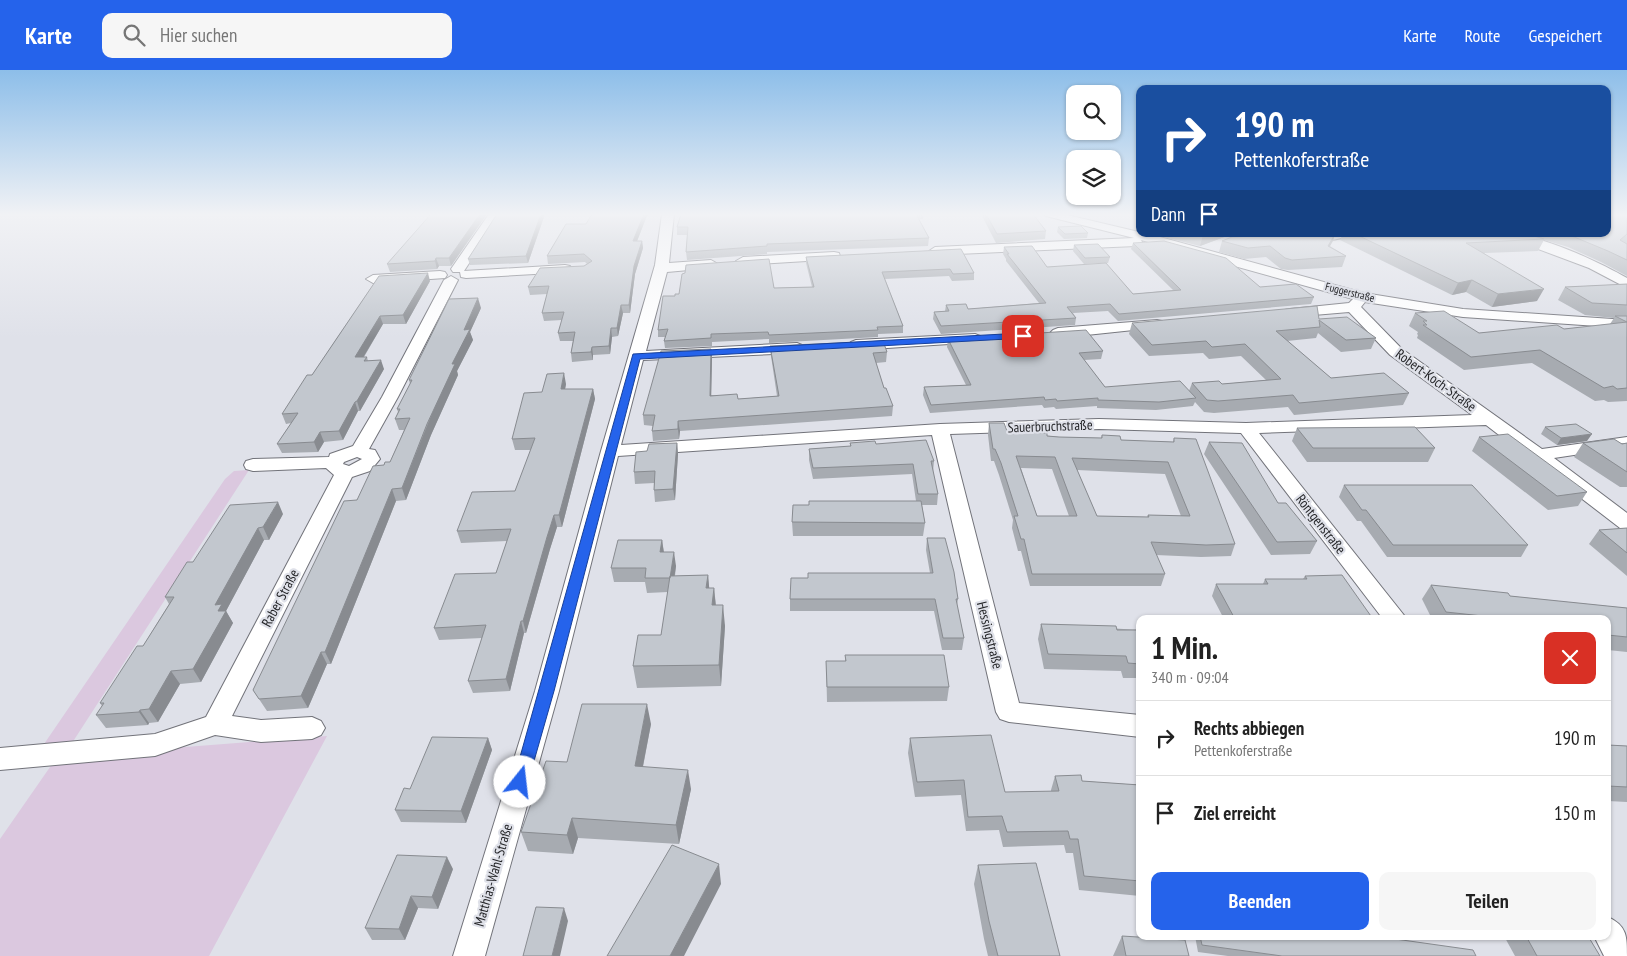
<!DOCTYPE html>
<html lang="de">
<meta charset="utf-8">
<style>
body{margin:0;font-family:"PT Sans Narrow",sans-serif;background:#f6f6f6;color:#222;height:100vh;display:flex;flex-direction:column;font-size:19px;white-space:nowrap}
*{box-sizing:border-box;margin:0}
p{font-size:16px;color:#767676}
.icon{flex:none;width:28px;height:28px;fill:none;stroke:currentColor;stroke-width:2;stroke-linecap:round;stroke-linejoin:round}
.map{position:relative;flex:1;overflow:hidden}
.side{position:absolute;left:1136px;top:545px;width:475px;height:325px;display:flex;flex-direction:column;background:#fff;border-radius:10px;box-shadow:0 1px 4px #0004}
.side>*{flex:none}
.banner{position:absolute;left:1136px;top:15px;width:475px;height:152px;border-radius:10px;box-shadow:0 1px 4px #0004;background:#1a4fa0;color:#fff;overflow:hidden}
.tools{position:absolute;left:1066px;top:15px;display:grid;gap:10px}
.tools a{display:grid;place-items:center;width:55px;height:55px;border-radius:10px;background:#fff;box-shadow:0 1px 4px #0004;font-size:25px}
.pin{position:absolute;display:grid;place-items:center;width:42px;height:42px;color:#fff;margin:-21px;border-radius:10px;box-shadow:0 2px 8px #0006}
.me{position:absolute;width:55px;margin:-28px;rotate:16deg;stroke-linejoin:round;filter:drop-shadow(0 0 4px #0008)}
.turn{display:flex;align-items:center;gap:18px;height:105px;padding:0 15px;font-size:22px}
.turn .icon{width:65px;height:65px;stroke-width:2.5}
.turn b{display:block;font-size:35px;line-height:42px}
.then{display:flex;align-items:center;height:48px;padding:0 15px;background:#0003;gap:10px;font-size:19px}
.round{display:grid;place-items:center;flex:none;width:52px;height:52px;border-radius:10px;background:#f6f6f6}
.summary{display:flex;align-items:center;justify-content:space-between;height:85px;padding:0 15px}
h1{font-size:30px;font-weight:700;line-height:38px}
.primary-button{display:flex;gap:10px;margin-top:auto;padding:10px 15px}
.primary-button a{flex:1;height:58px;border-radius:10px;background:#2563eb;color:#fff;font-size:20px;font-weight:700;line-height:58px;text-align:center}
.primary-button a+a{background:#f6f6f6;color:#222}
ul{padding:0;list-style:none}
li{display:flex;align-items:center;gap:15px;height:75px;padding:0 15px;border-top:1px solid #e0e0e0}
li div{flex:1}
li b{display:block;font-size:19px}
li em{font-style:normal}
header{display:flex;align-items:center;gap:30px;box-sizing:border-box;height:70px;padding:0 25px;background:#2563eb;color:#fff}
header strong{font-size:24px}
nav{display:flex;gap:28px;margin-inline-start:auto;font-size:18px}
.search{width:350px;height:45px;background:#f6f6f6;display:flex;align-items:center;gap:12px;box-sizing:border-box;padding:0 18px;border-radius:10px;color:#767676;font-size:19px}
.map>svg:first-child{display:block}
</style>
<header>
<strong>Karte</strong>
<div class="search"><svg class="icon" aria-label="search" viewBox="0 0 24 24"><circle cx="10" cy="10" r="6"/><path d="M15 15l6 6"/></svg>Hier suchen</div>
<nav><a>Karte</a><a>Route</a><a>Gespeichert</a></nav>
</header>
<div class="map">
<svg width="1627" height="886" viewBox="0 0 1627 886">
<rect width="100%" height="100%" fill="#dfe1e9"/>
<path fill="#dbc8df" d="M249,400L72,673L42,677L225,409L234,401Z
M327,666L209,886H0V769L57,687Z"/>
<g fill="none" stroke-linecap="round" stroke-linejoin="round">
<defs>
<path id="minor" d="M489,144H501L464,201L565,195L570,196L572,199L570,202L466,208L461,207L460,202H453L451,199Z
M662,144H674L669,193L711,190L718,194L711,198L667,202L646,281L797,273L802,275L805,278L802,281L797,283L643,290L621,375L940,354L1099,349L1246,353L1472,345L1390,285L1349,242L1290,247L1285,246L1283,243L1285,240L1290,239L1349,233L1353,229L1141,170L1142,172L1140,175L1136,176L935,185L929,181L935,177L1134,168L1046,146L1044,144H1063L1160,167L1364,223L1463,239L1627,250V258L1463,247L1365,232L1361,237L1402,279L1542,379L1627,367V377L1554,388L1627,443V459L1620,458L1486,355L1259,363L1407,549H1383L1241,363L1099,359L950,364L1019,633L1140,645V667L1009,652L1000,649L996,642L932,365L618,386L559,621L485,886H453L535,621L601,381L655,195Z
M1314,164H1350C1344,170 1309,174 1303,168L1305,165Z
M1504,164C1536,162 1599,192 1627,208V218L1589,198L1506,167Z
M834,182L839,183L840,186L839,189L743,195L736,191L743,187Z
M440,201L445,202L447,205L445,208L373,213L366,209L373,205Z
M451,206L458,210L398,327L369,379L375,380L380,389L370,401L352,407L232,646L261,650L312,647L321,651L325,658L321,665L312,669L261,672L215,665L155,686L0,700V678L155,664L206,647L334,405L326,398L253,401L246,399L244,395L246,391L253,389L329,387L330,384L353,376L382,327L444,210ZM357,387L362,389L349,396L343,394L344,392Z
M1157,250L1162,251L1164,254L1162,257L1058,268L1053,266L1050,263L1053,260L1058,258Z
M975,264L980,266L983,269L980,272L856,280L851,278L848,275L851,272L856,270Z
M1608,847C1627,856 1627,866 1627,886H1604L1594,866H1608Z"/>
</defs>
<use href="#minor" stroke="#72737a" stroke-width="2"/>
<use href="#minor" fill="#fff" fill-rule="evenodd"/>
</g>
<path fill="#a7abb1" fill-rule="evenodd" d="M480,144H487L451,196H439L437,199L390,202L387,194Z
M497,144H545L528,193L470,195L468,189Z
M681,144H923V149H919L929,168L928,176L767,182V184L687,190L686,182L687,165H677V157Z
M982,144H1033L1046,161L1045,169L996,173L982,146Z
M1121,144H1140V150L1133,144Z
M1627,144V206L1601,192L1568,177L1544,170L1538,181L1484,183L1537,231L1492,237L1466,222L1452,225L1340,170L1343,164H1608Z
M646,148L637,171H642L643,178L635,204L630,243H623L618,266L612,267L610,284L593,285V290L572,292L571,283L573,271H560L558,263L562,250L544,251L542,243L547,224L530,225L528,217L584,196L587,194L585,192L548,194L547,186Z
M1058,157L1088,163L1087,168L1064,169L1057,162Z
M1154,164H1300L1227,166L1200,176L1155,165Z
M1303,164H1335L1330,176L1346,186L1342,197L1288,200L1281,199L1266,187L1244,189L1219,182L1222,171Z
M1133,173L1260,217L1314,227L1311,234L1118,251L1108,241L1073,243L1076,248L1075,255L941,264L933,249L934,242L945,241L946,235L968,239L1039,233L1006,191V189L1003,184L1004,177L1047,197L1133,224L1173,220L1131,179Z
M1074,175L1110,187L1108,193L1084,194L1073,181Z
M961,179L974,203V210L952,211L949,206L885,209L903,256V263L878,264V267L769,273V269L712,272V276L665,278L664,271L665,267H658V260L675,226L774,218L812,217L806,193V187Z
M379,206L430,211L406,254H383L364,287H367L368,291L384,299L360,341H358L343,370L324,372L318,382L282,383L277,374L291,353L286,354L282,344L312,305Z
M1627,214V331L1608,332L1604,330L1595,331L1532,293L1464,300L1417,268L1418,265L1417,264L1418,262L1409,256L1415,243L1479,263L1564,259L1610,254L1614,248L1585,245L1558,230L1565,217Z
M481,238L470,262L473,270L457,301L458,305L431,365L406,430L396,431L331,594H327L308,638L267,641L253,620L357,430L384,395L390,392L404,360H399L395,349L398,342L397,339L410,314L409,310Z
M1319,249L1376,268L1371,279L1341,282L1318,263L1316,268L1287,271L1331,308L1409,323L1403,335L1294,345L1288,337L1214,343L1204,342L1195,332L1193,336L1156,340L1097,338V336L1056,339L1054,337L1044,338L1042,335L930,343L923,325L924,317L966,315L947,277L948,269L1103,281L1101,289L1084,290L1105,317L1189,321L1192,313L1222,314L1266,310L1241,286L1209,289L1203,283L1149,286L1129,264L1132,253Z
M770,276L887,282L886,292L876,293L884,318L893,336L892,346L680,361L679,369L653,371L652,361L653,356L644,355L643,345L711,279L712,288L711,325L738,329L777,326L771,286Z
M566,314L565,319H593L595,329L562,457H557L550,479L526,563H524L510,621L473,623L468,611L482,568L439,570L434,558L496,503L507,471L461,473L457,461L515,421L531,380H515L512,369L542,322Z
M989,353L1007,361L1059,367L1101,368L1102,365L1121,370L1173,372L1174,368L1235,474L1231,486L1201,487L1156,485L1165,504L1161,516H1030L1021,481H1018L1012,458L1013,450L999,405L994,391H991L988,365ZM1021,398L1052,399L1069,446H1037ZM1077,400L1165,404L1181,446L1148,445L1147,447L1097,446Z
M1545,357L1587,371L1557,375L1541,364Z
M1297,358L1435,378L1428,392H1307L1292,371Z
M1479,367L1587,422L1578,436L1548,440L1472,381Z
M1209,372L1317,471L1310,484L1271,485L1204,384Z
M677,373L678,384L675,430L655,432L654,420V413L635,414L634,402L647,381Z
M850,373L876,374L934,391L933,402L938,424L937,435H922L925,453L923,466H793L792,452L809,435L916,431L912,404L813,409L809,390V379L850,377Z
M1583,373H1627V417H1620L1574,387Z
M1344,415L1528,475L1521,487H1387L1361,451H1357L1339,427Z
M283,444L269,470H264L226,541L233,553L201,612L180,614L158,652L149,653L148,655L106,658L96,645L102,636L100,633L143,576L169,534L165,527L193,492Z
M1627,458V506L1589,474L1599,460Z
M927,468L958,529L957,535L964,568L962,580H942L934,541H790V529L808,508L930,503L926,480Z
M662,470L664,482L676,496L675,506L708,505L709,518H714L716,535L725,556L721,616L637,618L633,596L661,565L668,522L647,523L645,512H614L611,498Z
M1305,506L1373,549H1224L1212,526L1216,514H1263L1265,509H1303Z
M1431,515L1510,526L1627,538V582L1608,580V549H1432L1422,529Z
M1041,554L1140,560V608H1123L1121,601L1044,599L1038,569Z
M845,585L949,617L947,631L827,632L826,591H845Z
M651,654L643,697L691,719L679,774L578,768L573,784L528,781L521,762L567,692Z
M488,668L492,680L466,753L401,752L395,740L410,719Z
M910,668L1005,722H1051V720L1055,706L1082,711L1140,715V826L1079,820L1073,783H1066L1064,775L1003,777L999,760L966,761L961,725L915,727L908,683Z
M1608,675L1627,676V732L1608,731Z
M978,795L1060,886H988L984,869L974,814Z
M453,799L438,839L418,838L405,870H372L365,858Z
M1122,866L1189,886H1113Z
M1195,866H1374L1476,886H1228L1198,882Z
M1504,866H1588L1600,886H1515Z"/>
<path fill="#888b90" d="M480,144H487L451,196L449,188Z
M541,144H545L528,193L526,186Z
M644,144H650L646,148L634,179L633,171Z
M1205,164H1228L1227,166L1200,176L1203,165Z
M1335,164L1333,171L1324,186L1328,176Z
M642,171L643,178L635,204L630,243L629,235L634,196Z
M436,188L439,196L437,199L435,191Z
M428,203L430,211L406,254L403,245Z
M1472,210L1466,222L1452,225L1458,213Z
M1544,219L1537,231L1492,237L1498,224Z
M478,228L481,238L470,262L473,270L457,301L458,305L431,365L406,430L402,418L452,294L464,260Z
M621,235L623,243L618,266L617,258Z
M380,246L383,254L358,296L355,287Z
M611,258L612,267L610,284L609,276Z
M592,277L593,285V290L591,282Z
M711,279L712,288L711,336L710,326Z
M381,290L384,299L360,341L357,331Z
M564,303L566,314L563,330L561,319Z
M593,319L595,329L562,457L559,445Z
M355,332L358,341L343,370L339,361Z
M678,351L680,361L679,369L678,359Z
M320,362L324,372L318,382L314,372Z
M1592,364L1587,371L1557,375L1561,368Z
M677,373L678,384L675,430L673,419Z
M392,419L396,431L331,594L325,582Z
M278,432L283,444L269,470L263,457Z
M554,445L557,457L550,479L526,563L523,551L547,467Z
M258,458L264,470L226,541L233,553L201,612L193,599L215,535Z
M662,470L664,484L660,482Z
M674,482L676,496L672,522L670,508Z
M708,505L710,526L706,518Z
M714,518L716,539L712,535Z
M723,535L725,556L721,616L719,595Z
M521,551L524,563L510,621L506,609Z
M321,582L327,594L308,638L301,626Z
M171,601L180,614L158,652L149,639Z
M647,634L651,654L639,716L635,696Z
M140,640L149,653L148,655L139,642Z
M488,668L492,680L466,753L461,741Z
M688,700L691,719L679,774L676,755Z
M572,748L578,768L573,784L567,765Z
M447,787L453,799L438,839L432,827Z
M719,794L721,814L684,886H670Z
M411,826L418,838L405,870L399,859Z
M564,838L568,851L560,886H552Z"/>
<path fill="#c2c7ce" stroke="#888b90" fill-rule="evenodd" d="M431,144H480L449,188H436L435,191L387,194Z
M497,144H541L526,186L468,189Z
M592,144H644L633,171H642L634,196L629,235H621L617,258H611L609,276L592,277L591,282L571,283L575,262L558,263L564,242L542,243L549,216L528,217L540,198L584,196L592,191L584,184L547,186L566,154H586Z
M681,144H916L929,168L767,174V176L686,182L688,157H677Z
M986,144H1033L1046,161L997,164Z
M1608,144H1627V164L1620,170L1627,174V190L1608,181L1567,164H1608Z
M1081,156L1088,163L1065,164L1058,157Z
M1303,164H1335L1328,176L1346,186L1292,190L1285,188L1270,176L1248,178L1222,171L1232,167Z
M1355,164H1528L1544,169L1466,173L1544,219L1498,224L1472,210L1458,213Z
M1164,171L1226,188L1260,217L1296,214L1314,227L1119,244L1110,234L1067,237L1076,248L941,256L934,242L949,241L946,235L966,234L968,239L1046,233L1007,184H1009L1004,177L1032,176L1047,197L1106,193L1133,224L1181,220L1133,173Z
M1098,174L1110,187L1085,188L1074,175Z
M961,179L974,203L953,204L950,199L882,202L903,256L877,257L878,260L769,265L768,262L711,264V268L664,271L668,259L658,260L663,226H675V224H679L682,204L685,203L686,195L769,189L774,218L814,217L806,187Z
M428,203L403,245L380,246L355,287H367L364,291L381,290L357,331L355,332L339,361L320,362L314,372L277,374L298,343L282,344L307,305H312L379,206Z
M1627,214V235L1592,233L1565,217Z
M478,228L464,260L470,259L452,294H455L427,354L402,418L392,419L325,582H321L301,626L259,629L253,620L344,431L357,430L373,396L384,395L385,392H390L410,348L395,349L400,339H397L412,310H409L449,229Z
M1317,236L1319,249L1347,247L1376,268L1346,270L1319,250L1320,257L1276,261L1331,308L1384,303L1409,323L1299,333L1293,325L1218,331L1207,330L1192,313L1219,311L1222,314L1281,309L1245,274L1212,277L1206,271L1152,275L1132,253Z
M1444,241L1479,263L1557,255L1564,259L1627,252L1615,246H1627V318L1617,319L1613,316L1604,318L1540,280L1471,287L1423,255H1427L1423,251H1427L1415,243Z
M1086,260L1103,281L1079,283L1105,317L1180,311L1196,328L1159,332L1098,330V328L1057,331L1056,329L1045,330L1044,327L931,335L924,317L971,315L948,269Z
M883,271L887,282L873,283L884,318H886L893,336L678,351V359L652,361L655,345H643L661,281L711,279L710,326L737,324L738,329L779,326L770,276Z
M564,303L561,319H593L559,445H554L547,467L523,551H521L506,609L468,611L486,555L434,558L455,504L496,503L511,459L457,461L472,422L515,421L535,368L512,369L524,323L542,322L547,304Z
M989,353H1004L1007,361L1047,363V366L1059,367L1102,368V365L1120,366L1121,370L1174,372V368L1196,369L1235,474L1206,475L1151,472L1165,504H1032L1024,469H1021L1014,446H1018L1001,393L995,379H993ZM1016,386L1055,387L1077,446H1037ZM1072,388L1168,392L1190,446L1148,445L1149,447L1097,446Z
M1576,354L1592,364L1561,368L1545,357Z
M1415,357L1435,378H1313L1297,358Z
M1508,364L1587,422L1557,426L1479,367Z
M1614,369L1622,374L1627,373V402L1583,373Z
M926,370L934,391H931L938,424H918L913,394L813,398L809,379L851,376L850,373L875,371L876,374Z
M1209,372L1242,373L1278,433H1286L1317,471L1277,472Z
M677,373L673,419L654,420L655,401L634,402L636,382L647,381L649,374Z
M1344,415H1472L1528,475H1393L1366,440H1362Z
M809,431H921L925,453L792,452L793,435H809Z
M278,432L263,457L258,458L215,535L222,534L218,541H226L193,599L171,601L149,639L140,640L139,642L96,645L104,633H100L137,576H143L174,527H165L187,492H193L230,435Z
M1627,458V483L1599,460Z
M927,468H945L954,502L958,529H956L964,568H943L935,529H790L791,508H808V503H933Z
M618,470H662L660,482H674L670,508H645L646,498H611Z
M708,505L706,518H714L712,535H723L719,595L633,596L638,565H661L670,506Z
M1342,505L1373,549H1235L1216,514H1268L1265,509H1307L1305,506Z
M1431,515L1508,523L1510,526L1627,538V567L1608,565V549H1510L1446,542Z
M1041,554L1116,556L1117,560H1140V594L1128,593L1126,586L1048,584Z
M845,585H944L949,617H827L826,591H846Z
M582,634H647L635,696L688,700L676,755L572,748L567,765L521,762L546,691L567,692Z
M991,665L1005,722L1059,721L1055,706L1081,705L1082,711L1140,715V811L1084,806L1078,769H1070L1068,761L1007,762L1002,746L968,747L964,710L917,712L910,668Z
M432,667L488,668L461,741L395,740L404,718L410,719Z
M1608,675L1627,676V717L1608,716Z
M672,775L719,794L670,886H607Z
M397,785L447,787L432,827L411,826L399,859L365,858Z
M1036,793L1060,886H998L989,851L978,795Z
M536,837L564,838L552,886H523Z
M1122,866L1185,870L1189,886H1126Z
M1200,866H1374L1473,880L1476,886H1282L1202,875Z
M1526,866H1588L1600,886H1537Z"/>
<linearGradient id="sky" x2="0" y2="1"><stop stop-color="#8dbee9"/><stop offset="0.54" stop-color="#f1f2f5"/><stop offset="1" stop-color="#f1f2f5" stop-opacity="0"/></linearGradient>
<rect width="1627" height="268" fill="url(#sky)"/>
<path fill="#2563eb" stroke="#184099" d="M1023,263L1026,264V268L640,289L554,621L528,712L526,717L520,719L515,717L513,712L633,284Z"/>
<g text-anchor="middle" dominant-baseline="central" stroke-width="4.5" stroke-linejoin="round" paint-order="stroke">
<g font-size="11" fill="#242528" stroke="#dfe1e9">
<text transform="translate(1350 222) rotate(14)">Fuggerstraße</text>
</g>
<g font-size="14" fill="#242528" stroke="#dfe1e9">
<text transform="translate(1436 310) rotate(36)">Robert-Koch-Straße</text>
<text transform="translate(1050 356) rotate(-2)">Sauerbruchstraße</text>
<text transform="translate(1321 454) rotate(52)">Röntgenstraße</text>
<text transform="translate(280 528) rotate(-62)">Raber Straße</text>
<text transform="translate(990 565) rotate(76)">Hessingstraße</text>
<text transform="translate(493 805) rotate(-74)">Matthias-Wahl-Straße</text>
</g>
</g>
</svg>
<div class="tools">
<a><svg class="icon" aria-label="search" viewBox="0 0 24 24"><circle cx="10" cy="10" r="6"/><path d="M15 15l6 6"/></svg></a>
<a><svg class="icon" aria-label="layers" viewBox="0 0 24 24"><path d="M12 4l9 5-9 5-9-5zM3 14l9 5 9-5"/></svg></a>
</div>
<div class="pin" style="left:1023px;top:266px;background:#d93025"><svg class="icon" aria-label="arrive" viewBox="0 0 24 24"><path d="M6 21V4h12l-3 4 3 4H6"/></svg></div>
<svg class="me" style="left:520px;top:712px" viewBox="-20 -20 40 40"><circle r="19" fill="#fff"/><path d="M0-13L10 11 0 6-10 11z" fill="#2563eb"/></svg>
<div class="banner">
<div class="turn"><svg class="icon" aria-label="right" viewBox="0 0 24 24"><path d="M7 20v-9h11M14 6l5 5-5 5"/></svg><div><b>190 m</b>Pettenkoferstraße</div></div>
<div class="then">Dann<svg class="icon" aria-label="arrive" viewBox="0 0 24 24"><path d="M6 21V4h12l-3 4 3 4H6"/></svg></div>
</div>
<section class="side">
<div class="summary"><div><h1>1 Min.</h1><p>340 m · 09:04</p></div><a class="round" style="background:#d93025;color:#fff"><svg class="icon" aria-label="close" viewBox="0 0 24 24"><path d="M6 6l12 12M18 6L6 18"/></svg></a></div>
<ul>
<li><svg class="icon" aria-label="right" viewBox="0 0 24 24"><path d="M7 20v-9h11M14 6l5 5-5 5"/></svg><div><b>Rechts abbiegen</b><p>Pettenkoferstraße</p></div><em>190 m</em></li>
<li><svg class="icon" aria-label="arrive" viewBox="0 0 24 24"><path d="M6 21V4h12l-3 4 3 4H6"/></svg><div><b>Ziel erreicht</b></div><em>150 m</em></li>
</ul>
<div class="primary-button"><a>Beenden</a><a>Teilen</a></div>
</section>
</div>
